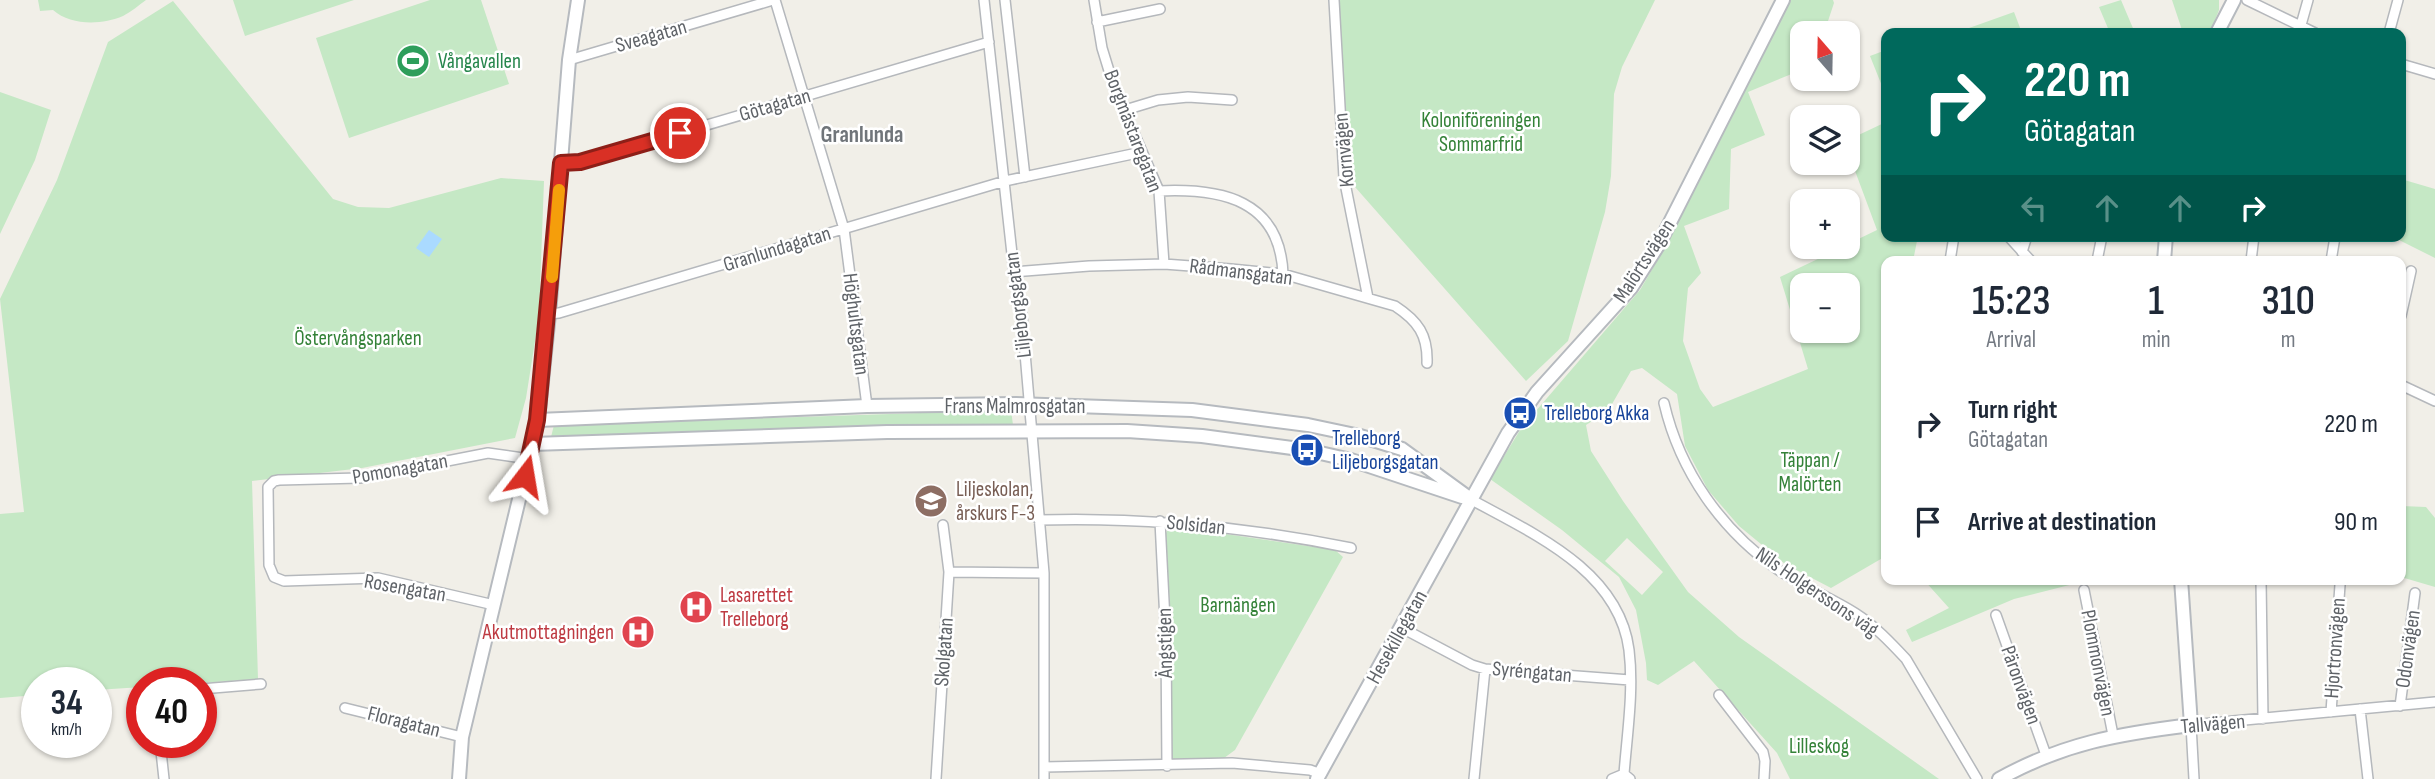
<!DOCTYPE html>
<meta charset="utf-8">
<style>
body{margin:0;font-family:"Sofia Sans Condensed",sans-serif;background:#f2f2f3;color:#1f2937;height:100vh;display:flex;flex-direction:column;font-size:26px;white-space:nowrap}
*{box-sizing:border-box;margin:0}
p{font-size:23px;color:#747a83}
.icon{flex:none;width:38px;height:38px;fill:none;stroke:currentColor;stroke-width:2;stroke-linecap:round;stroke-linejoin:round}
.map{position:relative;flex:1;overflow:hidden}
.drawer{position:absolute;left:1881px;top:256px;width:525px;height:329px;display:flex;flex-direction:column;background:#fff;border-radius:14px;box-shadow:0 2px 5px #0004}
.drawer>*{flex:none}
.hud{position:absolute;left:1881px;top:28px;width:525px;height:214px;border-radius:14px;box-shadow:0 2px 5px #0004;background:#00695c;color:#fff;overflow:hidden}
.needle{width:46px;rotate:340deg}
.buttons{position:absolute;left:1790px;top:21px;display:grid;gap:14px}
.buttons a{display:grid;place-items:center;width:70px;height:70px;border-radius:14px;background:#fff;box-shadow:0 2px 5px #0004;font-size:35px}
.speed{position:absolute;left:21px;top:667px;display:flex;gap:14px;font-size:35px;font-weight:700;text-align:center}
.speed>*{display:grid;place-content:center;width:91px;height:91px;border-radius:50%;background:#fff;box-shadow:0 2px 5px #0004;line-height:1}
.speed small{font-size:18px;font-weight:400}
.speed .limit{border:10px solid #d22;background:#fff;color:#111}
.pin{position:absolute;display:grid;place-items:center;width:60px;height:60px;color:#fff;margin:-30px;border:4px solid #fff;border-radius:50%;box-shadow:0 2px 7px #0007}
.me{position:absolute;width:77px;margin:-38px;rotate:14deg;stroke-linejoin:round;filter:drop-shadow(0 0 5px #0008)}
.turn{display:flex;align-items:center;gap:24px;height:147px;padding:0 28px;font-size:32px}
.turn .icon{width:91px;height:91px;stroke-width:2.5}
.turn b{display:block;font-size:49px;line-height:60px}
.lanes{display:flex;align-items:center;height:66px;padding:0 28px;background:#0003;justify-content:center;gap:35px;direction:ltr}
.lanes .off{opacity:.35}
.eta{display:flex;justify-content:space-evenly;align-items:center;height:119px;text-align:center}
.eta b{font-size:42px;font-weight:600;line-height:49px}
ul{padding:0;list-style:none}
li{display:flex;align-items:center;gap:21px;height:98px;padding:0 28px}
li div{flex:1}
li b{display:block;font-size:26px}
li em{font-style:normal}
.map>svg:first-child{display:block}
</style>
<div class="map">
<svg width="2435" height="779" viewBox="0 0 2435 779">
<rect width="100%" height="100%" fill="#f1efe8"/>
<path fill="#c5e8c5" fill-rule="evenodd" d="M38,0H146C139,5 131,12 123,16C102,25 71,26 53,10L40,11Z
M233,0H354L245,36Z
M430,0H481L509,84L349,138L316,38Z
M1339,0H1655L1622,67L1614,94L1611,176L1605,212L1568,341L1526,381L1348,179Z
M1791,0H1833L1834,3L1824,33H1802V59L1794,73L1748,92L1765,135L1731,149L1729,209L1684,226L1701,273L1688,288L1683,341L1700,389L1713,407L1808,369L1780,277L1843,247H1848V244L1877,230L1848,152V140L1886,122V236H1918L1913,261H1886V556L1831,588L1785,564L1739,526L1708,490L1685,446L1677,394L1642,368L1631,371L1608,411L1586,425L1591,451L1623,501L1688,592L1739,637L1939,779H1790L1777,753L1694,661L1658,685L1647,680L1646,663L1636,610L1619,577L1562,530L1490,479L1522,427L1640,290L1667,244ZM1802,285H1848V331H1802ZM1627,538L1663,572L1642,595L1605,561Z
M2121,0L2135,33H2110L2099,7Z
M2172,0H2219V10L2210,33H2183Z
M173,1L333,199L358,207L389,208L501,178L544,181L539,316L526,398L515,438L362,468L252,481L258,679L201,683L142,682V687L96,690V682H37V695L0,698V514L24,512L0,299L57,180L108,42Z
M2014,12L2022,33H1955Z
M1886,50V96L1870,56Z
M0,92L51,110L35,160L0,234Z
M2401,179L2435,189V258L2391,236H2401Z
M1011,410L1013,425L551,437L554,425Z
M2401,506L2426,507L2435,518V587L2401,577Z
M1170,526L1335,550L1343,557L1235,750L1220,761L1175,762L1172,757V646L1166,533Z
M1923,579H2093L2014,599L1912,642L1906,630L1949,608Z"/>
<path fill="#aadaff" d="M429,230L442,239L429,257L416,248Z"/>
<g fill="none" stroke-linecap="round" stroke-linejoin="round">
<defs>
<path id="street" d="M775,0L844,229L867,406
M984,0L1014,272C1017,292 1023,310 1023,330L1044,573V779
M1005,0L1025,177
M1094,0L1102,48L1114,87L1159,191L1164,264
M1334,0L1344,178L1368,298
M2247,0L2315,33
M1097,22L1160,9
M2299,32L2308,0
M2389,33L2398,0
M569,60L773,0
M2401,64L2435,74
M1125,110L1158,100L1188,97L1232,100
M561,163L581,162L989,42
M1159,191C1222,188 1280,200 1283,274
M2008,236L2031,261
M2022,252L2027,236
M1950,261L1954,236
M2097,261L2102,236
M2251,261L2254,236
M2331,261L2335,237
M1014,272L1089,266L1164,264L1231,269L1283,274L1395,306C1418,321 1428,335 1427,363
M549,314L559,313L1005,181L1142,152
M2401,316L2411,271
M2401,385L2435,401
M1664,403C1680,472 1722,531 1780,571C1804,587 1831,598 1855,613C1874,625 1891,643 1906,659L1977,779
M1472,500C1534,534 1619,571 1629,650C1634,691 1627,734 1624,774
M1039,520C1144,517 1248,527 1351,548
M1160,521L1166,641L1167,766
M949,572L1044,573
M2261,580L2263,719
M2084,590L2113,735
M494,605L378,578L284,581L274,577L269,565L268,487L274,481L279,480L360,478L488,453L530,459
M1996,615L2046,755
M1402,628L1472,665L1485,669L1630,680
M201,689L261,684
M1719,695L1763,752L1765,761L1764,779
M2400,706L2415,593
M345,708L462,737
M2360,709L2368,779
M2331,712L2340,585
M160,742L164,779
M1044,767L1232,763L1310,770L1321,774
M936,779L949,572L943,525
M1474,779L1485,669
M1612,779L1624,774L1630,779
M2194,779L2191,725L2435,702"/>
<path id="secondary" d="M2217,33L2234,0
M2164,261L2166,236
M538,420L867,406L1016,404L1192,410L1308,425L1360,436L1402,449L1472,500
M533,444L887,432L1127,431L1202,436L1307,450L1351,460L1462,497
M459,779L462,737L538,420L549,314L569,60L578,0
M1317,779L1508,433L1537,392L1631,288L1659,244L1783,0
M1999,779C2064,743 2118,734 2191,725L2181,579"/>
</defs>
<use href="#street" stroke="#b5b8bc" stroke-width="12"/>
<use href="#secondary" stroke="#b6babf" stroke-width="16"/>
<use href="#street" stroke="#fff" stroke-width="9"/>
<use href="#secondary" stroke="#fff" stroke-width="12"/>
</g>
<g fill="none" stroke-linecap="round" stroke-linejoin="round">
<defs>
<path id="route" d="M525,476L537,420L561,163L580,162L680,133"/>
</defs>
<use href="#route" stroke="#8d1f18" stroke-width="18"/>
<use href="#route" stroke="#d93025" stroke-width="12"/>
<path stroke="#f59e0b" stroke-width="12" d="M552,277L559,190"/>
</g>
<defs>
<symbol id="stadium-disc" viewBox="-11 -11 22 22"><circle r="9.5" fill="#2e9e5b" stroke="#fff"/><path d="M0-5a6.5 5 0 1 0 0 10a6.5 5 0 1 0 0-10ZM-3.5-1.8h7v3.6h-7Z" fill="#fff"/></symbol>
<symbol id="bus-disc" viewBox="-11 -11 22 22"><circle r="9.5" fill="#1a4fb4" stroke="#fff"/><path d="M-5-6H5V4H4V6H2V4H-2V6H-4V4H-5ZM-3.5-4V0h7V-4ZM-3.5 1.2v1.5H-2V1.2ZM2 1.2v1.5H3.5V1.2Z" fill="#fff"/></symbol>
<symbol id="school-disc" viewBox="-11 -11 22 22"><circle r="9.5" fill="#8d6e63" stroke="#fff"/><path d="M0-5L7-2L0 1L-7-2ZM-4 1L0 2.5L4 1V4Q0 6-4 4Z" fill="#fff"/></symbol>
<symbol id="hospital-disc" viewBox="-11 -11 22 22"><circle r="9.5" fill="#e0444e" stroke="#fff"/><path d="M-5-5h3v3.5h4V-5h3V5h-3V1.5h-4V5h-3Z" fill="#fff"/></symbol>
</defs>
<g fill-rule="evenodd">
<use href="#stadium-disc" x="394" y="42" width="38" height="38"/>
<use href="#bus-disc" x="1501" y="394" width="38" height="38"/>
<use href="#bus-disc" x="1288" y="431" width="38" height="38"/>
<use href="#school-disc" x="912" y="482" width="38" height="38"/>
<use href="#hospital-disc" x="677" y="588" width="38" height="38"/>
<use href="#hospital-disc" x="619" y="613" width="38" height="38"/>
</g>
<g text-anchor="middle" dominant-baseline="central" stroke-width="5" stroke-linejoin="round" paint-order="stroke">
<g font-size="21" fill="#5f6368" stroke="#fff">
<text transform="translate(651 36) rotate(-16)">Sveagatan</text>
<text transform="translate(775 105) rotate(-16)">Götagatan</text>
<text transform="translate(1133 131) rotate(69)">Borgmästaregatan</text>
<text transform="translate(1344 150) rotate(-95)">Kornvägen</text>
<text transform="translate(777 249) rotate(-17)">Granlundagatan</text>
<text transform="translate(1644 261) rotate(-57)">Malörtsvägen</text>
<text transform="translate(1241 272) rotate(7)">Rådmansgatan</text>
<text transform="translate(1018 305) rotate(-97)">Liljeborgsgatan</text>
<text transform="translate(856 324) rotate(83)">Höghultsgatan</text>
<text x="1015" y="406">Frans Malmrosgatan</text>
<text transform="translate(400 469) rotate(-10)">Pomonagatan</text>
<text transform="translate(1196 525) rotate(6)">Solsidan</text>
<text transform="translate(405 588) rotate(10)">Rosengatan</text>
<text transform="translate(1817 592) rotate(34)">Nils Holgerssons väg</text>
<text transform="translate(1397 637) rotate(-61)">Hesekillegatan</text>
<text transform="translate(1165 643) rotate(-91)">Ängstigen</text>
<text transform="translate(2335 648) rotate(-86)">Hjortronvägen</text>
<text transform="translate(2408 649) rotate(-82)">Odonvägen</text>
<text transform="translate(944 652) rotate(-86)">Skolgatan</text>
<text transform="translate(2098 663) rotate(79)">Plommonvägen</text>
<text transform="translate(1532 672) rotate(5)">Syréngatan</text>
<text transform="translate(2021 685) rotate(70)">Päronvägen</text>
<text transform="translate(404 722) rotate(14)">Floragatan</text>
<text transform="translate(2213 724) rotate(-5)">Tallvägen</text>
</g>
<g font-size="21" fill="#27864d" stroke="#fff" text-anchor="start">
<text x="438" y="61">Vångavallen</text>
</g>
<g font-size="21" fill="#348238" stroke="#fff">
<text x="1481" y="120">Koloniföreningen<tspan x="1481" dy="24">Sommarfrid</tspan></text>
<text x="358" y="338">Östervångsparken</text>
<text x="1810" y="460">Täppan /<tspan x="1810" dy="24">Malörten</tspan></text>
<text x="1238" y="605">Barnängen</text>
<text x="1819" y="746">Lilleskog</text>
</g>
<g font-size="21" fill="#164399" stroke="#fff" text-anchor="start">
<text x="1544" y="413">Trelleborg Akka</text>
<text x="1332" y="438">Trelleborg<tspan x="1332" dy="24">Liljeborgsgatan</tspan></text>
</g>
<g font-size="21" fill="#785e54" stroke="#fff" text-anchor="start">
<text x="956" y="489">Liljeskolan,<tspan x="956" dy="24">årskurs F-3</tspan></text>
</g>
<g font-size="21" fill="#be3a42" stroke="#fff" text-anchor="start">
<text x="720" y="595">Lasarettet<tspan x="720" dy="24">Trelleborg</tspan></text>
<text x="614" y="632" text-anchor="end">Akutmottagningen</text>
</g>
<g font-size="23" font-weight="bold" fill="#70757a" stroke="#fff">
<text x="862" y="135">Granlunda</text>
</g>
</g>
</svg>
<div class="buttons">
<a><svg class="needle" viewBox="-14 -14 28 28"><path d="M0-13l5 13h-10z" fill="#e53935"/><path d="M0 13l5-13h-10z" fill="#747a83"/></svg></a>
<a><svg class="icon" aria-label="layers" viewBox="0 0 24 24"><path d="M12 4l9 5-9 5-9-5zM3 14l9 5 9-5"/></svg></a>
<a>+</a>
<a>−</a>
</div>
<div class="speed"><div>34<small>km/h</small></div><div class="limit">40</div></div>
<div class="pin" style="left:680px;top:133px;background:#d93025"><svg class="icon" aria-label="arrive" viewBox="0 0 24 24"><path d="M6 21V4h12l-3 4 3 4H6"/></svg></div>
<svg class="me" style="left:525px;top:476px" viewBox="-20 -20 40 40"><path d="M0-17L14 15 0 8-14 15z" fill="#d93025" stroke="#fff" stroke-width="4"/></svg>
<div class="hud">
<div class="turn"><svg class="icon" aria-label="right" viewBox="0 0 24 24"><path d="M7 20v-9h11M14 6l5 5-5 5"/></svg><div><b>220 m</b>Götagatan</div></div>
<div class="lanes"><svg class="icon off" aria-label="left" viewBox="0 0 24 24"><path d="M17 20v-9H6M10 6l-5 5 5 5"/></svg><svg class="icon off" aria-label="ahead" viewBox="0 0 24 24"><path d="M12 20V5M6 11l6-6 6 6"/></svg><svg class="icon off" aria-label="ahead" viewBox="0 0 24 24"><path d="M12 20V5M6 11l6-6 6 6"/></svg><svg class="icon" aria-label="right" viewBox="0 0 24 24"><path d="M7 20v-9h11M14 6l5 5-5 5"/></svg></div>
</div>
<section class="drawer">
<div class="eta">
<div><b>15:23</b><p>Arrival</p></div>
<div><b>1</b><p>min</p></div>
<div><b>310</b><p>m</p></div>
</div>
<ul>
<li><svg class="icon" aria-label="right" viewBox="0 0 24 24"><path d="M7 20v-9h11M14 6l5 5-5 5"/></svg><div><b>Turn right</b><p>Götagatan</p></div><em>220 m</em></li>
<li><svg class="icon" aria-label="arrive" viewBox="0 0 24 24"><path d="M6 21V4h12l-3 4 3 4H6"/></svg><div><b>Arrive at destination</b></div><em>90 m</em></li>
</ul>
</section>
</div>
